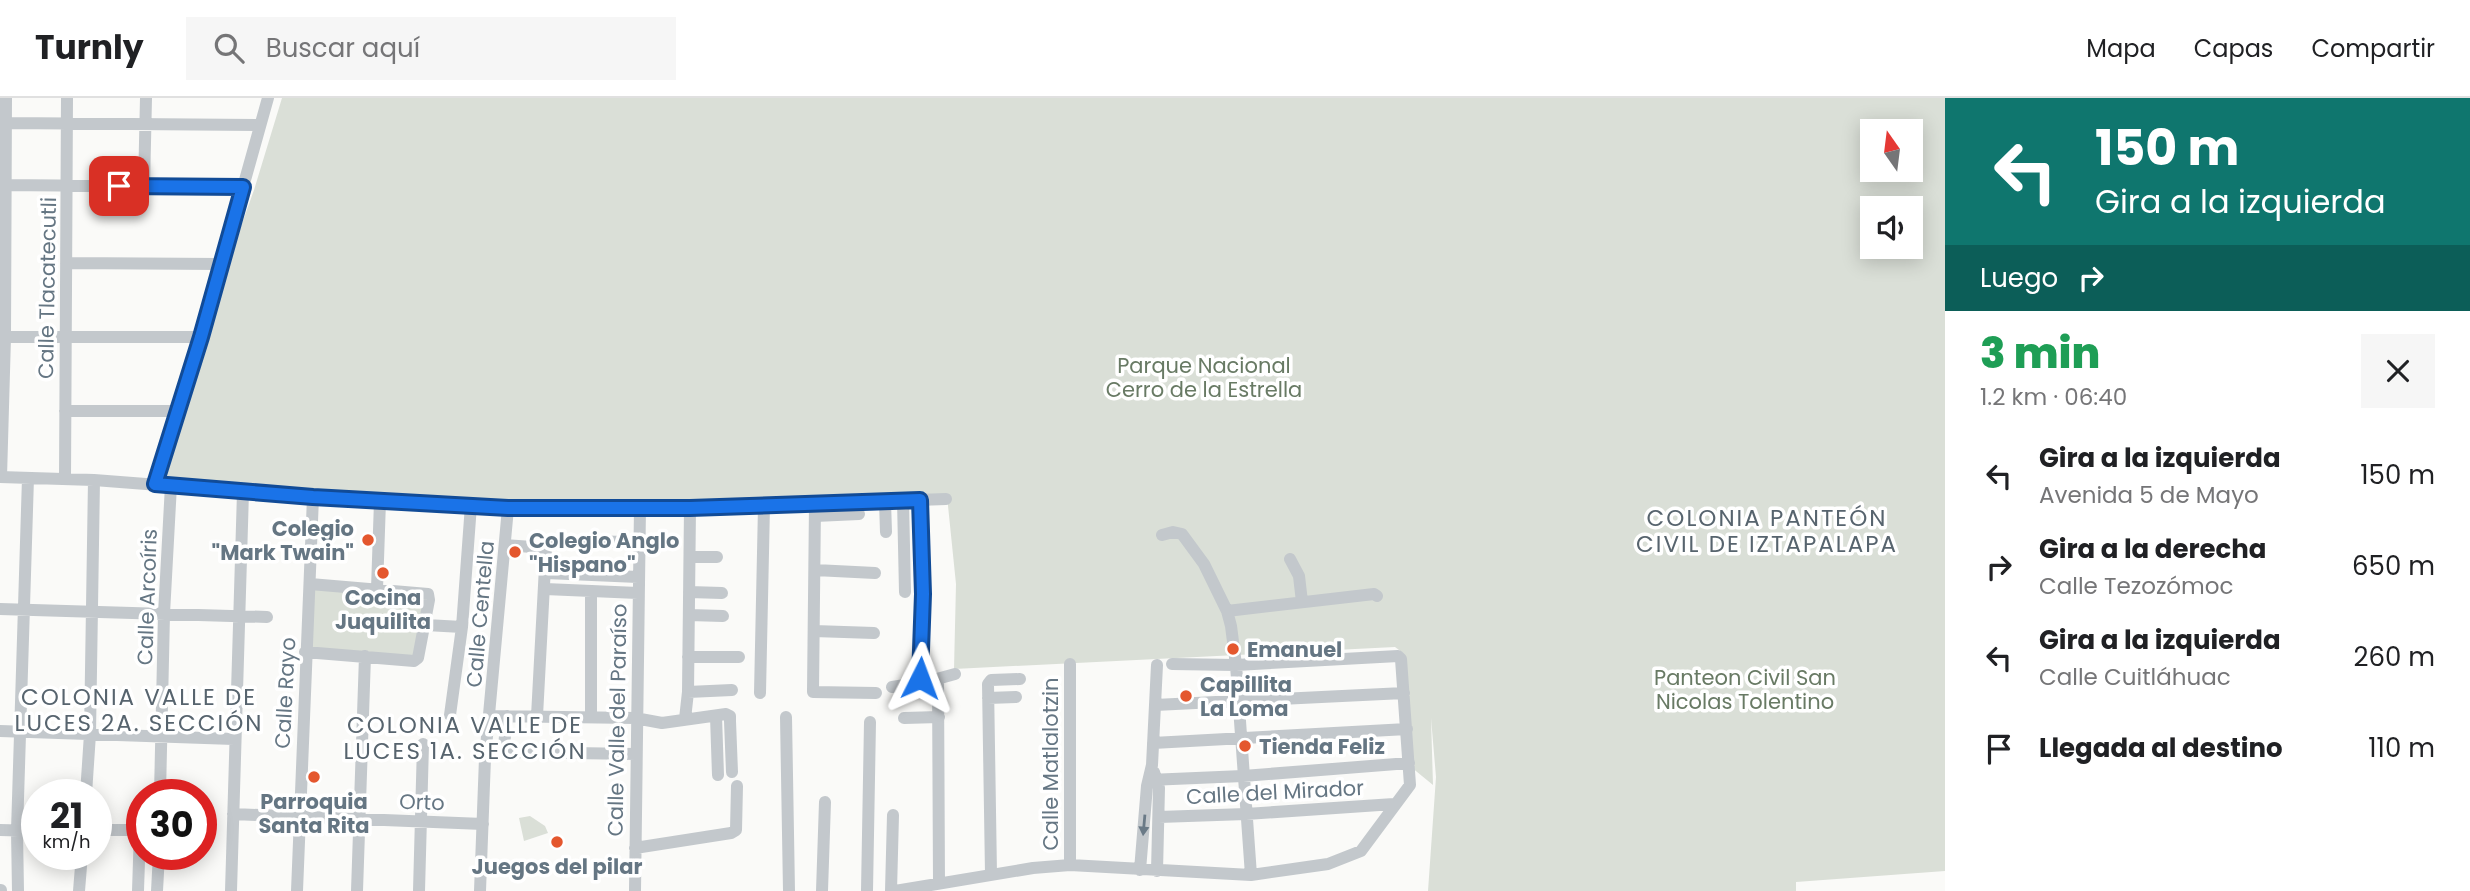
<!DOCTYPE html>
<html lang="es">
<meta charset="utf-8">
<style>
body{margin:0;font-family:Poppins,sans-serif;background:#f6f6f6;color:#202124;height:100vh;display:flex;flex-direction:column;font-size:26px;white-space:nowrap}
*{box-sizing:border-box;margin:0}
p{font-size:23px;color:#757577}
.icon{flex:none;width:38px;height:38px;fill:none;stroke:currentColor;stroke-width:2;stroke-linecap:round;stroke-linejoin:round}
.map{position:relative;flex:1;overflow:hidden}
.sheet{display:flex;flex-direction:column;background:#fff;width:525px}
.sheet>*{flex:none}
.hud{background:#0f766e;color:#fff;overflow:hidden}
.needle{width:46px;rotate:346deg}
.tools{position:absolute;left:1860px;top:21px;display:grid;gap:14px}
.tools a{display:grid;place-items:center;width:63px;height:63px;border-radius:0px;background:#fff;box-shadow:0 4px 18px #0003;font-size:35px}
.speed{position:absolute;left:21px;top:681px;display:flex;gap:14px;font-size:35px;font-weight:700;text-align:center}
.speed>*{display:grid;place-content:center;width:91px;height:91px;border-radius:50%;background:#fff;box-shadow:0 4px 18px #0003;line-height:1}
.speed small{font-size:18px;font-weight:400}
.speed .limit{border:10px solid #d22;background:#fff;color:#111}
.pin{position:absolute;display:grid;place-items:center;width:60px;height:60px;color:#fff;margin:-30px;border-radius:14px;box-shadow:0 4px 10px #0006}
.me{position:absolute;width:77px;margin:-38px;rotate:3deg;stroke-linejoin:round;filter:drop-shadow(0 0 5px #0008)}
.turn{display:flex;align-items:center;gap:24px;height:147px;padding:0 35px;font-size:32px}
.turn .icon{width:91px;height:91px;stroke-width:2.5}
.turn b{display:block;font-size:49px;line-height:60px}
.then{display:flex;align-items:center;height:66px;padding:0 35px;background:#0003;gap:14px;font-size:26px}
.round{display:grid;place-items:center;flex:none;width:74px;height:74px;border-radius:0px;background:#f6f6f6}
.head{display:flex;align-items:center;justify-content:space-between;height:119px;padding:0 35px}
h1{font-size:42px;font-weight:800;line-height:52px;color:#1e9e55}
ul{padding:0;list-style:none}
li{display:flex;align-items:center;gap:21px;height:91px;padding:0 35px}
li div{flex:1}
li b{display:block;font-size:26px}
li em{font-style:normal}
header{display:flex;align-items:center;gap:42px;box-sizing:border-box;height:98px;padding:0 35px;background:#fff;border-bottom:2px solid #e0e0e0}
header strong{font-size:33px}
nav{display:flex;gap:38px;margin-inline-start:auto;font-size:24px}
.search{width:490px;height:63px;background:#f6f6f6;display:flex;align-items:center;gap:18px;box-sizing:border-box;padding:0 24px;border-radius:0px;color:#757577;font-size:26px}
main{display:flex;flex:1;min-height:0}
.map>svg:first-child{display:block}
</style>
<header>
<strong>Turnly</strong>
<div class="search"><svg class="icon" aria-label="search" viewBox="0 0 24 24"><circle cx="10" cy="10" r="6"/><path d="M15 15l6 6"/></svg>Buscar aquí</div>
<nav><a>Mapa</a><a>Capas</a><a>Compartir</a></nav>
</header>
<main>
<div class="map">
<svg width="1945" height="793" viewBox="0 0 1945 793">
<rect width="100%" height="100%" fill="#fafaf8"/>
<path fill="#dadfd7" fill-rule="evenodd" d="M282,0H1945V773L1796,784V793H1428L1436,679L1431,620L1433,687L1411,669L1403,555L1395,549L954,571L956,486L947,398L508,409L157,385L201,239L254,92ZM1872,33H1911V72H1872ZM1872,110H1911V149H1872Z
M311,490L427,497L416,559L308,551Z
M530,718L545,728L548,735L524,743L519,720Z"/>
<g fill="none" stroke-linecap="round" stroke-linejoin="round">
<path stroke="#c3c8cc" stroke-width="12" d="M6,25L260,27
M0,87L243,89
M144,89L146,0
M66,165L220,166
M0,239H201
M65,313H176
M0,379L94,382L313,399L508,410H690L946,401
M1,379L5,239L6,0
M65,381L67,0
M155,386L201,239L268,0
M903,402L905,494
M885,403L886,434
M815,406L813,594L876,595
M815,418L859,416
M1162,437L1173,434L1182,436L1204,466L1227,513L1231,528L1236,567L1251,777
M506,447L546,450L557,443L638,444
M690,459H717
M1290,461L1299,478L1302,504
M815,472L875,475
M546,475L638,479
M377,491L380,403
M545,491L638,495
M689,494L722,495
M0,511L267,519
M1227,513L1374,496L1377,498
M689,517L723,518
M426,527L462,529
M814,533L874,535
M305,554L414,563L418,560L429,502L428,496L310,486
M688,559H739
M1070,566V767
M938,581L939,785
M926,584L955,576
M892,589L918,585L920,580L923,496L920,402
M688,594L732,592
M760,595L764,408
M988,600L1016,599
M1155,607L1404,595
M450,617L462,529L471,407
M490,618L635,620L662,625L726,616L730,618V623L732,674
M507,618L504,648V652L508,654L636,656
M537,618L546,450
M716,618L718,677
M591,619V493
M786,619L789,793
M904,620L939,619
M685,621L688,594L690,410
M0,633L234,641
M1153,645L1407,631
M1154,674L1159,690L1157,773
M1149,682L1243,678L1409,665
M86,696L90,636L94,382
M160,696L164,516L171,387
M233,716L483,726
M1159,719L1246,716L1394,706
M0,732L37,733
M96,732H142
M635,750L731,735L736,732L737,688
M1140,772L1147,688L1152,667L1157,567
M991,776L988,586L991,582L1020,581
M0,792H1
M18,793L17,733L28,380
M79,793L82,756
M138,793L140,732
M157,793L159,756
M231,793L243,394
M297,793L313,399
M357,793L365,558
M419,793L423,646
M480,793L485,660L508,410
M635,793L640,409
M822,793L825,704
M867,793L870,624
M891,793L893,717
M895,793L1033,770L1070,767L1251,777L1328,766L1361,753L1410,687L1401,561L1398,558L1236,567L1172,566"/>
</g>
<defs><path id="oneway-solid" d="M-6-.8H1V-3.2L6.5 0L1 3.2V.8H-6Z" transform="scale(1.75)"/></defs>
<use fill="#6a7a87" href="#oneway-solid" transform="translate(1144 727) rotate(95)"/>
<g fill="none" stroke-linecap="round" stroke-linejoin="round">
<defs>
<path id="route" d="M119,88L243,89L201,239L155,386L313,399L508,410H690L920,402L923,496L920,580"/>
</defs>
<use href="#route" stroke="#114b97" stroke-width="18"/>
<use href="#route" stroke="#1a73e8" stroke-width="12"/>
</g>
<g fill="#e4572e" stroke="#fff" stroke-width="2.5">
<circle cx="368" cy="442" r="7"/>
<circle cx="515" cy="454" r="7"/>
<circle cx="383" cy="475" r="7"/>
<circle cx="1233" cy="551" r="7"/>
<circle cx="1186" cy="598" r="7"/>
<circle cx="1245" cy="648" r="7"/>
<circle cx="314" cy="679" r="7"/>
<circle cx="557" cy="744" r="7"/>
</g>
<g text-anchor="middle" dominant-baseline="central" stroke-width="7" stroke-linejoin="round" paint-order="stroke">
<g font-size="21" fill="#657683" stroke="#fff">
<text transform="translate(47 190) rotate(-89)">Calle Tlacatecutli</text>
<text transform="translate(147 499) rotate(-88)">Calle Arcoíris</text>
<text transform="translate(480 516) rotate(-85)">Calle Centella</text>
<text transform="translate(285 595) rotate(-87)">Calle Rayo</text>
<text transform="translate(617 622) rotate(-89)">Calle Valle del Paraíso</text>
<text transform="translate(1050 666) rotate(-90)">Calle Matlalotzin</text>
<text transform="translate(1275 694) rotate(-3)">Calle del Mirador</text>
<text transform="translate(422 704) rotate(2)">Orto</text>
</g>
<g font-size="21" fill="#687a64" stroke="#fff">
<text x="1204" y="267">Parque Nacional<tspan x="1204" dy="24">Cerro de la Estrella</tspan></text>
<text x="1745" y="579">Panteon Civil San<tspan x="1745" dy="24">Nicolas Tolentino</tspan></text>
</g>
<g font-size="21" font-weight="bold" fill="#657683" stroke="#fff" text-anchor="start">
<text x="354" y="430" text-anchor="end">Colegio<tspan x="354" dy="24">"Mark Twain"</tspan></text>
<text x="529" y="442">Colegio Anglo<tspan x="529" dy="24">"Hispano"</tspan></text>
<text x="383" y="499" text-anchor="middle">Cocina<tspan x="383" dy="24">Juquilita</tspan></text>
<text x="1247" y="551">Emanuel</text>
<text x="1200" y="586">Capillita<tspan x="1200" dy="24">La Loma</tspan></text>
<text x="1259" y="648">Tienda Feliz</text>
<text x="314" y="703" text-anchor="middle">Parroquia<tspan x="314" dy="24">Santa Rita</tspan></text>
<text x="557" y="768" text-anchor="middle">Juegos del pilar</text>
</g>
<g font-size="23" letter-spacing="2" fill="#57646e" stroke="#fff">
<text x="1767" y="420">COLONIA PANTEÓN<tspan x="1767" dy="26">CIVIL DE IZTAPALAPA</tspan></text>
<text x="139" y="599">COLONIA VALLE DE<tspan x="139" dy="26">LUCES 2A. SECCIÓN</tspan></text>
<text x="465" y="627">COLONIA VALLE DE<tspan x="465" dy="26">LUCES 1A. SECCIÓN</tspan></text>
</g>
</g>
</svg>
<div class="tools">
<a><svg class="needle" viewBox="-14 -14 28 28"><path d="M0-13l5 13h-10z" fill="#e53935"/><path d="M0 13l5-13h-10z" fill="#757577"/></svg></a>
<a><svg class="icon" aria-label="sound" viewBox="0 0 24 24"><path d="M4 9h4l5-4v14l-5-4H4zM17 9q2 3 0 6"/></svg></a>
</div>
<div class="speed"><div>21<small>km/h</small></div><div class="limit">30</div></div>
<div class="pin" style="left:119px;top:88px;background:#d93025"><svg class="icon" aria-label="arrive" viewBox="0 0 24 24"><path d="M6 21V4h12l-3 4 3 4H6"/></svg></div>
<svg class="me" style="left:920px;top:580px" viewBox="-20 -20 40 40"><path d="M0-17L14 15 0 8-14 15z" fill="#1a73e8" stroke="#fff" stroke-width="4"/></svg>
</div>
<section class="sheet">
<div class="hud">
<div class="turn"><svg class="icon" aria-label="left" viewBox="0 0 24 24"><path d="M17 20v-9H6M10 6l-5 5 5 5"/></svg><div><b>150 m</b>Gira a la izquierda</div></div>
<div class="then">Luego<svg class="icon" aria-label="right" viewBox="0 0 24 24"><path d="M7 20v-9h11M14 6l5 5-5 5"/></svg></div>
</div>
<div class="head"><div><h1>3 min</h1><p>1.2 km · 06:40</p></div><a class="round"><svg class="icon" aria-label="close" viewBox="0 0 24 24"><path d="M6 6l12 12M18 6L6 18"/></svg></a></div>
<ul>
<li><svg class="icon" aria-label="left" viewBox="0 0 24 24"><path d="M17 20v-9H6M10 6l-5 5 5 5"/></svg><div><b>Gira a la izquierda</b><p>Avenida 5 de Mayo</p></div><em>150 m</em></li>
<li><svg class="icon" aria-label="right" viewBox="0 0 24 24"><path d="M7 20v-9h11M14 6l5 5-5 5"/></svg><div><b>Gira a la derecha</b><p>Calle Tezozómoc</p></div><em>650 m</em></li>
<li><svg class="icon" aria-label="left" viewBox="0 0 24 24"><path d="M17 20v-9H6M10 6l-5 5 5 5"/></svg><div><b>Gira a la izquierda</b><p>Calle Cuitláhuac</p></div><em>260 m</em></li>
<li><svg class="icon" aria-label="arrive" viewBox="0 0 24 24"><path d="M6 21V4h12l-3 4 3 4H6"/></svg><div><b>Llegada al destino</b></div><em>110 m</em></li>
</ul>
</section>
</main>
